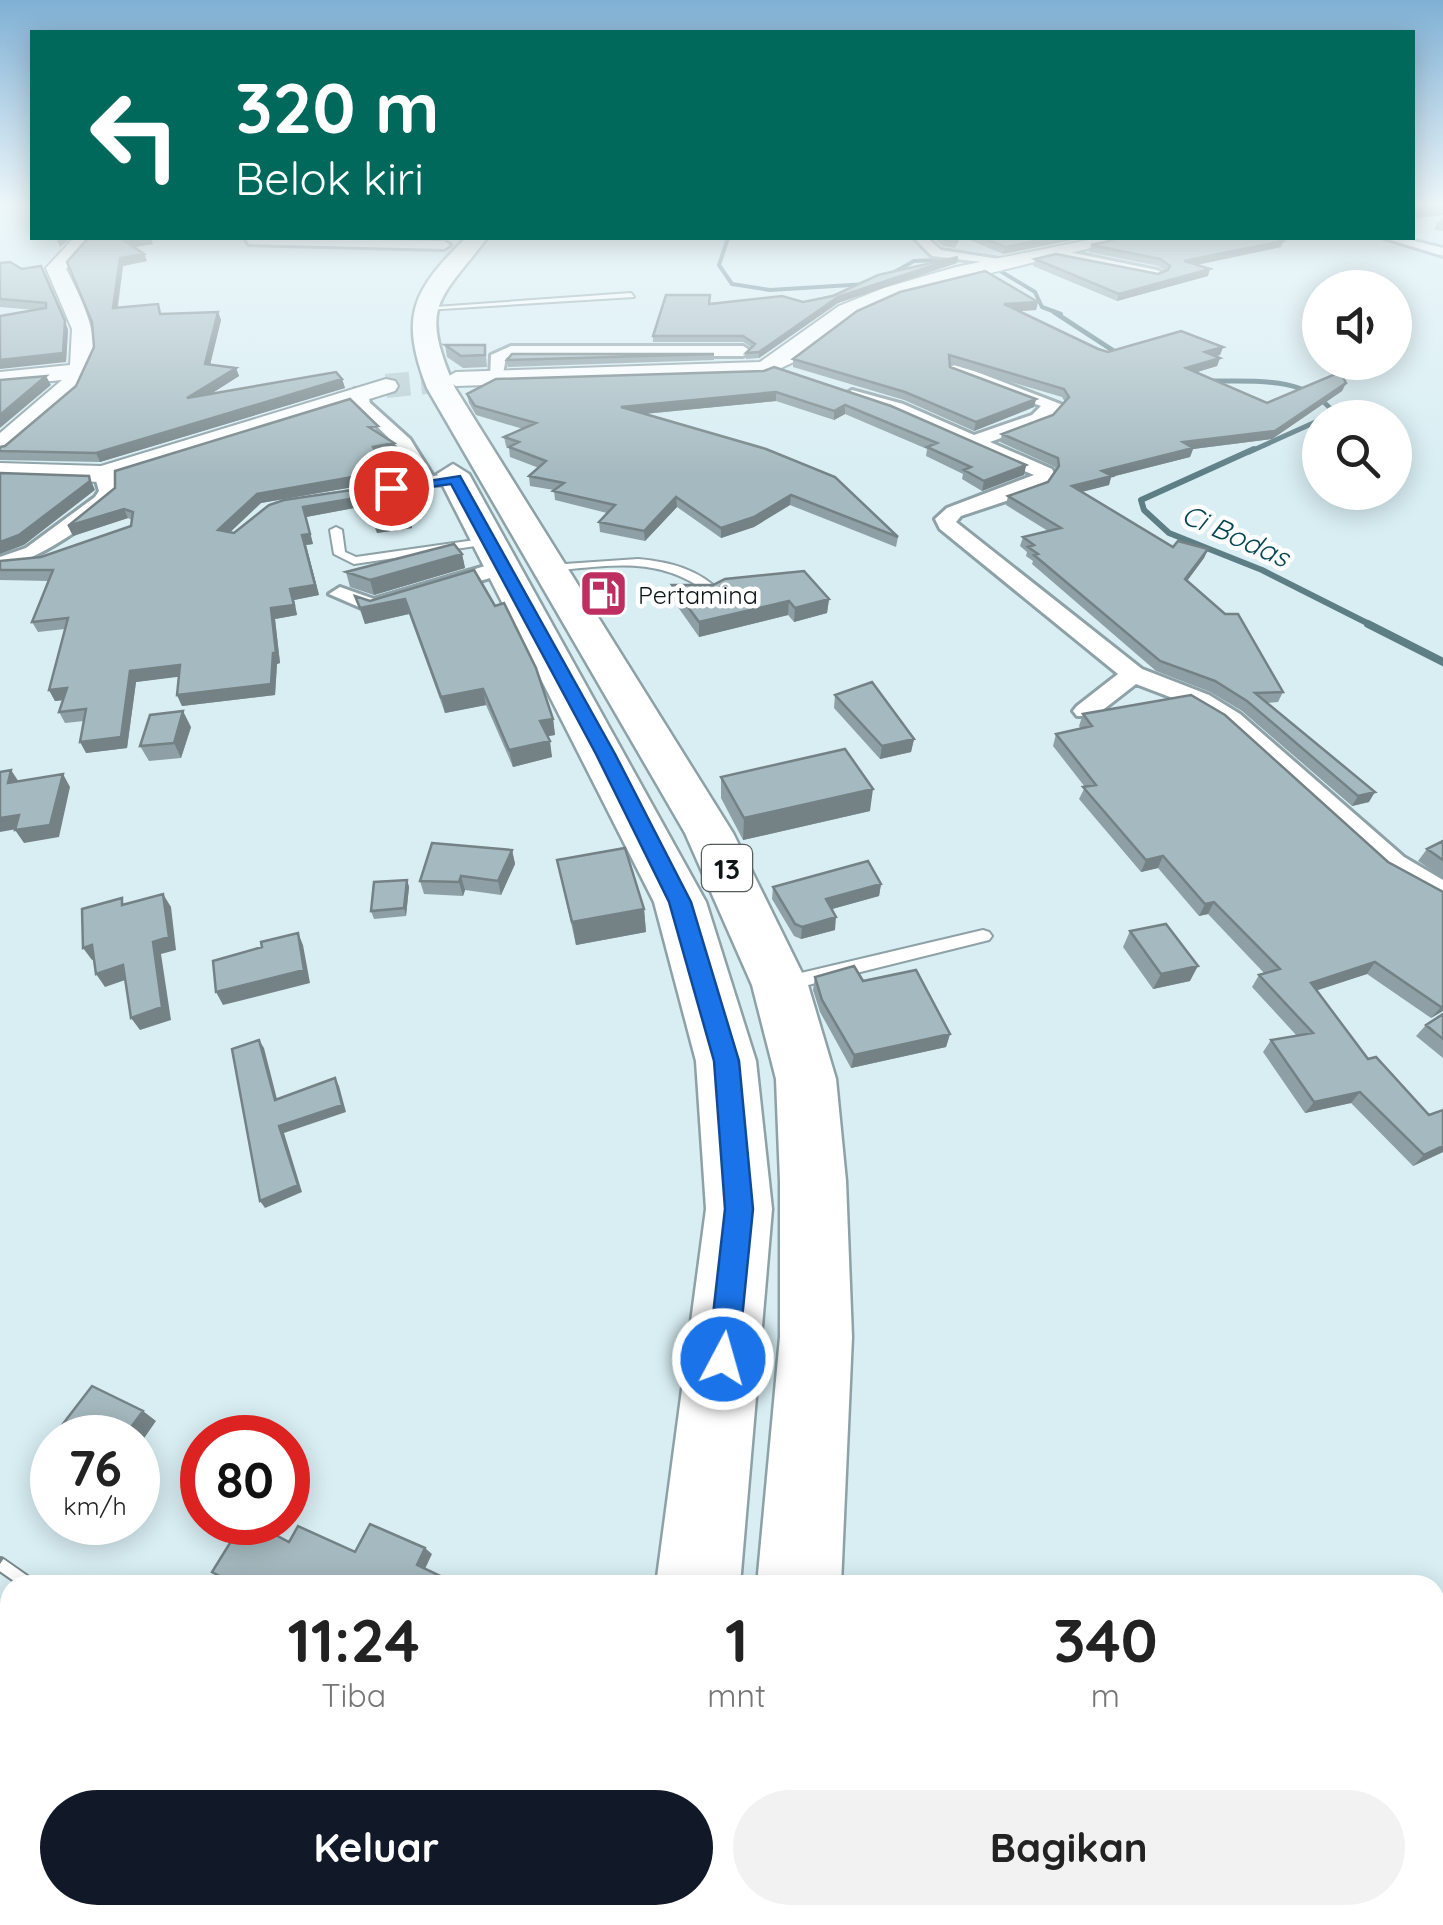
<!DOCTYPE html>
<html lang="id">
<style>
body{margin:0;font-family:Quicksand,sans-serif;background:#f2f2f2;color:#222;height:100vh;display:flex;flex-direction:column;font-size:38px;white-space:nowrap}
*{box-sizing:border-box;margin:0}
p{font-size:32px;color:#767676}
.icon{flex:none;width:55px;height:55px;fill:none;stroke:currentColor;stroke-width:2;stroke-linecap:round;stroke-linejoin:round}
.map{position:relative;flex:1;overflow:hidden}
.panel{position:absolute;left:0px;top:1575px;width:1445px;height:350px;display:flex;flex-direction:column;background:#fff;border-radius:30px 30px 0 0;box-shadow:0 5px 25px #0003}
.panel>*{flex:none}
.top-card{position:absolute;left:30px;top:30px;width:1385px;height:210px;border-radius:0px;box-shadow:0 5px 25px #0003;background:#00695c;color:#fff;overflow:hidden}
.tools{position:absolute;left:1302px;top:270px;display:grid;gap:20px}
.tools a{display:grid;place-items:center;width:110px;height:110px;border-radius:50%;background:#fff;box-shadow:0 5px 25px #0003;font-size:50px}
.speed{position:absolute;left:30px;top:1415px;display:flex;gap:20px;font-size:50px;font-weight:700;text-align:center}
.speed>*{display:grid;place-content:center;width:130px;height:130px;border-radius:50%;background:#fff;box-shadow:0 5px 25px #0003;line-height:1}
.speed small{font-size:25px;font-weight:400}
.speed .limit{border:15px solid #d22;background:#fff;color:#111}
.pin{position:absolute;display:grid;place-items:center;width:85px;height:85px;color:#fff;margin:-42px;border:5px solid #fff;border-radius:50%;box-shadow:0 2px 10px #0007}
.me{position:absolute;width:110px;margin:-55px;rotate:6deg;stroke-linejoin:round;filter:drop-shadow(0 0 8px #0008)}
.turn{display:flex;align-items:center;gap:35px;height:210px;padding:0 40px;font-size:45px}
.turn .icon{width:130px;height:130px;stroke-width:2.5}
.turn b{display:block;font-size:70px;line-height:85px}
.eta{display:flex;justify-content:space-evenly;align-items:center;height:170px;text-align:center}
.eta b{font-size:60px;font-weight:700;line-height:70px}
.cta{display:flex;gap:20px;margin-top:auto;padding:20px 40px}
.cta a{flex:1;height:115px;border-radius:60px;background:#111827;color:#fff;font-size:40px;font-weight:700;line-height:115px;text-align:center}
.cta a+a{background:#f2f2f2;color:#222}
.map>svg:first-child{display:block}
</style>
<div class="map">
<svg width="1443" height="1925" viewBox="0 0 1443 1925">
<rect width="100%" height="100%" fill="#d8eef3"/>
<g fill="none" stroke-linecap="round" stroke-linejoin="round">
<path stroke="#5e7e86" stroke-width="4" d="M728,238L719,265L732,284L770,290L867,284
M992,266L1035,292L1042,307L1061,314
M887,276L914,261L961,259"/>
<path stroke="#5e7e86" stroke-width="5" d="M1054,312L1123,357
M1206,381C1250,382 1305,374 1334,413L1325,418
M1249,452L1320,420"/>
<path stroke="#5e7e86" stroke-width="6" d="M1254,449L1141,500L1144,510L1169,533L1262,570L1373,626"/>
<path stroke="#5e7e86" stroke-width="8" d="M1368,624L1443,662"/>
<path stroke="#baced2" stroke-width="24" stroke-dasharray="24 11" stroke-linecap="butt" d="M386,386L456,379"/>
<defs>
<path id="lane" d="M631,293L634,297L425,310L421,308Z
M427,479L432,482L431,484L373,493L368,490Z
M336,527L342,530L345,552L356,557L489,538L495,541L489,544L354,564L334,554L330,530Z
M638,559C671,562 698,569 722,593L712,596C661,554 610,566 550,571L544,568L550,565Z
M983,930L989,932L992,936L989,940L784,991L778,989L775,984L778,979L784,977Z"/>
<path id="street" d="M245,238L444,241L450,245L444,249L249,244Z
M914,238H927L941,250L1012,261L1006,265L932,256Z
M1384,238H1402L1443,248V256Z
M1054,249L1157,270L1164,274L1157,278L1049,256Z
M511,346H743L751,351L743,356H512L506,358L502,379H490L491,355Z
M956,364L1063,405L1048,421L990,442L1052,469L1054,473L1045,488L961,516L956,522L1142,669L1209,695L1240,714L1404,857L1443,880V905L1382,871L1222,724L1191,705L1136,684L1095,716H1077L1073,711L1077,706L1118,674L940,529L935,519L947,508L1034,475L844,395L852,390L903,404L974,435L1032,415L1041,406L950,372L948,369Z
M355,389H367L370,403L410,439L433,476L456,473L466,479L463,483L420,486L397,446L354,404Z
M103,468L110,470L119,491C102,520 33,562 0,569V557L26,548L95,497L99,491L94,474Z
M502,561L513,567L510,572L373,613L329,594L340,587L374,599Z"/>
<path id="secondary" d="M74,238H93L66,269C121,371 90,386 9,452L0,454V433L62,380L0,386V372L70,365L72,329L46,268Z
M1098,238H1131L898,296L854,315L796,361L764,376L456,386L444,379L456,372L760,362L839,306L884,288L956,267Z
M386,379L395,381L398,386L395,391L103,482L0,479V463L101,466Z"/>
<path id="highway" d="M466,238H487C438,302 419,305 455,388L733,833L808,985L836,1079L846,1181L852,1337L841,1585H757L780,1337V1181L776,1079L752,985L685,833L427,388C399,316 413,290 466,238Z
M453,464L469,474L706,902L756,1061L772,1209L740,1585H656L706,1209L696,1061L654,902L437,474Z
M607,1915H707L706,1925H606Z
M726,1915H826L825,1925H725Z"/>
</defs>
<use href="#lane" stroke="#8da1a7" stroke-width="4"/>
<use href="#street" stroke="#8da1a7" stroke-width="6"/>
<use href="#secondary" stroke="#8da1a7" stroke-width="4"/>
<use href="#highway" stroke="#8da1a7" stroke-width="5"/>
<use href="#lane" fill="#fff" fill-rule="evenodd"/>
<use href="#street" fill="#fff" fill-rule="evenodd"/>
<use href="#secondary" fill="#fff" fill-rule="evenodd"/>
<use href="#highway" fill="#fff" fill-rule="evenodd"/>
<defs>
<path id="rail" d="M0,1564L30,1585
M496,1915L510,1925"/>
</defs>
<use href="#rail" stroke="#79888c" stroke-width="16"/>
<use href="#rail" stroke="#fff" stroke-width="12" stroke-dasharray="36" stroke-linecap="butt"/>
</g>
<path fill="#8ea0a5" d="M1443,218V231L1434,230L1437,223Z
M88,238L153,244L135,247L144,254L147,261L123,266L118,307L161,314L218,312L221,320L210,365L236,368L239,376L211,394L342,379L345,388L100,462L0,460V447L5,446L76,386L94,347Z
M933,238H960L955,248L943,246Z
M965,238H1082L1003,254Z
M1283,241L1281,247L1197,265L1208,276L1117,301L1033,266L1035,259L1158,274L1165,271L1158,266L1089,252L1091,245Z
M0,263L22,269L41,266L68,330L66,362L34,310L0,307Z
M957,263L838,303L759,358L746,359V353L751,347L743,342H653V336L710,304L803,302Z
M1038,302L1036,310L1018,311L1108,352L1223,347L1220,355L1216,356L1220,358L1217,366L1197,372L1267,403L1346,383L1342,391L1272,439L1193,449L1190,457L1111,477L1109,485L1082,492L1173,547L1208,549L1204,558L1187,581L1283,692L1278,702L1266,703L1369,802L1352,806L1242,711L1210,692L1156,671L1032,564L1033,561L1026,556L1027,552L1020,546L1023,537L1048,531L1006,505L1008,496L1048,482L1056,471L1055,467L1000,442L1002,434L1053,415L1065,402L1062,397L950,364V367L1036,399L1034,407L974,431L904,400L793,367V359Z
M445,345H485L487,367L463,368L447,357Z
M714,354V360L508,367L507,360Z
M764,371L1026,465L1024,475L982,491L962,479L963,474L926,456L927,449L845,414L834,420L776,401L645,414L898,537L896,547L790,505L754,527L721,538L677,507L645,541L600,532L599,522L607,513L555,500L554,490L530,486L529,476L539,468L510,457L509,448L506,446L504,437L523,429L476,415L469,403L467,394Z
M380,434L394,443L396,452L378,456L386,471L388,481L261,503L230,532L234,533L392,484L412,528L377,533L365,506L306,517L313,544L306,545L319,595L294,600L297,615L275,619L280,663L277,664L275,695L182,706L177,695L179,676L136,682L127,748L86,753L84,721L65,723L59,712L63,700L55,701L49,690L65,629L38,632L32,622L49,581L0,580V561L41,557L131,526L132,520L128,518L73,536L68,526L115,488Z
M462,554L465,568L374,595L350,587L346,572Z
M474,570L553,719L555,735L547,736L552,757L513,767L486,705L445,713L409,614L365,624L355,596L370,601Z
M672,585L829,599L827,613L794,622L788,615L699,637L673,600Z
M835,695L914,739L911,752L880,759L834,708Z
M1083,714L1388,862L1443,1011L1431,1018L1367,974L1316,990L1368,1059L1443,1152L1413,1166L1351,1103L1305,1113L1263,1052L1271,1040L1297,1036L1252,987L1259,975L1265,974L1208,914L1199,916L1158,868L1141,872L1079,799L1085,787L1053,746L1056,734L1081,729L1079,726Z
M191,727L181,758L149,761L140,746Z
M721,777L870,811L743,840L721,798Z
M1443,841V878L1418,861L1427,849Z
M512,850L515,864L501,895L465,890L463,896L424,894L420,881Z
M557,860L644,909L646,932L576,945Z
M407,880L409,887L406,916L374,919L371,911Z
M881,884L879,896L832,909L835,930L801,939L794,936L772,899L773,887Z
M1130,931L1190,981L1153,989L1123,947Z
M815,977L863,981L950,1034L946,1047L851,1068L820,1012L813,990Z
M1443,1014V1058L1416,1036L1426,1025Z"/>
<path fill="#748286" d="M1443,209V215L1412,219V212Z
M60,238H71L60,247L57,240Z
M151,238L153,244L128,248L125,241Z
M1050,238H1082L1003,254L1005,247Z
M1283,241L1281,247L1182,268L1184,261Z
M144,254L147,261L123,266L116,316L113,308L120,258Z
M958,257L957,263L838,303L759,358V352L838,297Z
M1210,269L1208,276L1117,301L1119,294Z
M1038,302L1036,310L1002,312L1004,304Z
M218,312L221,320L208,373L205,364Z
M65,321L68,330L66,362L0,369V360Z
M1223,347L1220,355L1202,360L1205,352Z
M1220,358L1217,366L1184,376L1186,368Z
M236,368L239,376L190,407L187,398Z
M46,376L51,385L0,428V415Z
M342,379L345,388L100,462L96,453Z
M1346,383L1342,391L1272,439L1193,449L1190,457L1111,477L1109,485L1069,495L1072,486L1102,471Z
M776,392V401L621,416V407Z
M1036,399L1034,407L974,431L976,422Z
M845,405V414L834,420V411Z
M394,443L396,452L375,456L373,447Z
M1026,465L1024,475L982,491L984,481Z
M386,471L388,481L261,503L222,540L218,530L257,494Z
M89,476L95,490L24,545L0,554V542Z
M791,495L790,505L754,527L721,538V528Z
M362,497L365,506L306,517L313,544L306,545L319,595L294,600L297,615L275,619L280,663L277,664L275,695L182,706L177,695L290,589L302,535L303,507Z
M676,497L677,507L645,541L644,531Z
M124,509L128,518L73,536L68,526Z
M410,518L412,528L377,533L375,524Z
M1208,549L1204,558L1181,589L1185,579Z
M462,554L465,568L374,595L370,580Z
M405,599L409,614L365,624L360,608Z
M829,599L827,613L794,622L795,608Z
M789,601L788,615L699,637V622Z
M180,665L185,676L136,682L127,748L86,753L80,742L130,671Z
M67,688L73,699L55,701L49,690Z
M483,689L486,705L445,713L441,697Z
M183,711L191,727L181,758L174,743Z
M553,719L555,735L543,737L540,721Z
M914,739L911,752L880,759L882,746Z
M550,741L552,757L513,767L509,750Z
M11,770L19,782L8,783Z
M63,774L70,787L59,837L24,843L15,830Z
M873,789L870,811L743,840L744,818Z
M1375,792L1369,802L1352,806L1358,796Z
M19,815L28,827L0,832V818Z
M512,850L515,864L501,895L498,881Z
M1163,856L1158,868L1141,872L1146,860Z
M461,876L465,890L463,896L459,882Z
M407,880L409,887L406,916L404,908Z
M881,884L879,896L825,911L826,899Z
M163,894L171,907L176,950L161,954L171,1020L140,1030L131,1018L153,942Z
M1214,902L1208,914L1199,916L1205,904Z
M644,909L646,932L576,945L572,922Z
M836,917L835,930L801,939L802,927Z
M298,933L303,945L310,983L223,1005L216,992Z
M92,945L101,958L92,960L83,948Z
M1375,962L1367,974L1303,995L1311,983Z
M123,965L131,978L105,987L96,974Z
M1198,966L1190,981L1153,989L1161,974Z
M1443,1006V1011L1431,1018L1441,1007Z
M950,1034L946,1047L851,1068L854,1055Z
M259,1040L264,1048L279,1107L275,1100Z
M335,1078L339,1086L346,1112L284,1133L302,1192L265,1208L260,1201L279,1126Z
M1360,1092L1351,1103L1305,1113L1314,1102Z
M1443,1146V1152L1413,1166L1424,1155Z
M143,1411L156,1421L138,1447V1438H123Z
M425,1548L432,1554L424,1571L417,1565Z
M336,1915H347L342,1925H331Z"/>
<path fill="#a5bac0" stroke="#748286" stroke-width="2.5" d="M1412,204H1443V209L1412,212Z
M88,238H147L125,241L144,254L120,258L113,308L158,304L160,314L218,312L205,364L236,368L187,398L336,372L342,379L96,453L0,451V447L5,446L76,386L94,347L92,322L67,262Z
M941,238H958L956,242L944,240Z
M983,238H1050L1005,247Z
M1123,238H1276L1283,241L1184,261L1210,269L1119,294L1035,259L1056,254L1158,274L1168,270L1170,266L1160,259L1091,245Z
M958,257L838,297L759,352L746,353L755,344L743,336H653L666,295H710L709,304L782,296L803,302L833,296L878,275Z
M10,262L22,269L41,266L65,321L63,353L0,360V316L46,308V303L0,299V263Z
M985,271L1038,302L1004,304L1098,349L1108,352L1181,331L1223,347L1205,352L1220,358L1186,368L1267,403L1340,372L1346,383L1275,431L1183,442L1193,448L1102,471L1112,476L1072,486L1173,547L1178,541L1208,549L1185,579L1225,614H1238L1283,692L1255,693L1375,792L1358,796L1247,701L1215,681L1160,661L1034,555L1038,554L1028,547L1034,545L1023,537L1061,528L1008,496L1048,482L1059,466L1058,458L1002,434L1053,415L1069,397L1064,389L949,355L950,367L1036,399L976,422L905,392L793,359L857,311L900,292Z
M445,345H485V355L461,356Z
M512,354H714L507,360Z
M774,367L891,406L1026,465L984,481L964,470L971,467L927,447L937,443L845,405L834,411L776,392L621,407L766,449L835,477L898,537L791,495L754,517L721,528L676,497L644,531L599,522L615,505L553,491L564,483L529,476L546,461L509,447L519,442L504,437L536,423L475,406L467,394L496,379L764,371Z
M46,376L0,415V380Z
M350,399L378,426L369,427L394,443L373,447L386,471L257,494L218,530L234,533L269,505L284,500L392,484L410,518L375,524L362,497L303,507L310,534L302,535L315,585L290,589L294,605L271,608L276,653H273L271,684L177,695L180,665L130,671L121,737L80,742L86,709L59,712L67,688L49,690L68,618L32,622L53,570H0V561L41,557L131,526L133,512L124,509L68,526L115,488V471Z
M0,473L89,476L90,481L19,535L0,542Z
M454,544L462,554L370,580L346,572Z
M474,570L495,606L504,603L536,668L553,719L540,721L550,741L509,750L483,689L441,697L405,599L360,608L355,596L370,601Z
M804,571L829,599L795,608L789,601L699,622L672,585H713L725,579Z
M872,682L914,739L882,746L835,695Z
M1191,695L1225,715L1388,862L1443,892V1006L1441,1007L1375,962L1311,983L1368,1059L1376,1057L1429,1115L1443,1110V1146L1424,1155L1360,1092L1314,1102L1271,1040L1313,1033L1259,975L1280,969L1214,902L1205,904L1163,856L1146,860L1083,787L1096,785L1056,734L1092,726L1083,714Z
M183,711L174,743L140,746L150,715Z
M845,749L873,789L744,818L721,777Z
M11,770L8,783L63,774L50,825L15,830L19,815L0,818V772Z
M1443,841V860L1427,849Z
M432,843L512,850L498,881L461,876L459,882L420,881Z
M625,848L644,909L572,922L557,860Z
M868,861L881,884L826,899L836,917L802,927L795,924L773,887Z
M407,880L404,908L371,911L374,882Z
M163,894L169,937L153,942L162,1007L131,1018L123,965L96,974L92,945L83,948L82,909L122,898V905Z
M1166,924L1198,966L1161,974L1130,931Z
M298,933L304,970L216,992L213,961L262,947L261,942Z
M854,966L863,981L916,970L950,1034L854,1055L822,1000L815,977Z
M1443,1014V1039L1426,1025Z
M259,1040L275,1100L335,1078L342,1105L279,1126L298,1185L260,1201L232,1049Z
M92,1386L143,1411L123,1438H77L59,1429Z
M243,1522H251L289,1542L298,1526L355,1552L370,1524L425,1548L417,1565L459,1585H236L212,1572Z
M10,1728V1788L0,1782V1743Z
M88,1915H280L285,1918L287,1915H336L331,1925H82Z"/>
<linearGradient id="sky" x2="0" y2="1"><stop stop-color="#7fb0d4"/><stop offset="0.43" stop-color="#edf7fa"/><stop offset="1" stop-color="#edf7fa" stop-opacity="0"/></linearGradient>
<rect width="1443" height="474" fill="url(#sky)"/>
<path fill="#1a73e8" stroke="#114b97" stroke-width="2.5" d="M460,476L615,754L691,902L739,1061L753,1209L738,1359L734,1370L723,1374L712,1370L708,1359L725,1209L714,1061L669,902L596,754L451,484L391,492L384,488Z"/>
<defs>
<symbol id="fuel-square" viewBox="-11 -11 22 22"><rect x="-9" y="-9" width="18" height="18" rx="4" fill="#bc2f60" stroke="#fff"/><path d="M-5.5-6h7V0h2V4h1.3V-2.5L3-4.5l.8-.8L6-3V5H2.5V1h-1V6h-7ZM-4.2-4.7v3.2H.2V-4.7Z" fill="#fff"/></symbol>
</defs>
<g fill-rule="evenodd">
<use href="#fuel-square" x="576" y="566" width="55" height="55"/>
</g>
<g text-anchor="middle" dominant-baseline="central" stroke-width="9" stroke-linejoin="round" paint-order="stroke">
<g font-size="25" fill="#0e1618" stroke="#fff" text-anchor="start">
<text x="638" y="594">Pertamina</text>
</g>
<g font-size="28" font-style="italic" fill="#064753" stroke="#fff">
<text transform="translate(1236 535) rotate(24)">Ci Bodas</text>
</g>
<rect fill="#fff" stroke="#565c5d" stroke-width="2.5" x="702" y="845" width="50" height="46" rx="8"/>
<g font-size="28" font-weight="bold" fill="#0e1618">
<text x="727" y="868">13</text>
</g>
</g>
</svg>
<div class="tools">
<a><svg class="icon" aria-label="sound" viewBox="0 0 24 24"><path d="M4 9h4l5-4v14l-5-4H4zM17 9q2 3 0 6"/></svg></a>
<a><svg class="icon" aria-label="search" viewBox="0 0 24 24"><circle cx="10" cy="10" r="6"/><path d="M15 15l6 6"/></svg></a>
</div>
<div class="speed"><div>76<small>km/h</small></div><div class="limit">80</div></div>
<div class="pin" style="left:391px;top:488px;background:#d93025"><svg class="icon" aria-label="arrive" viewBox="0 0 24 24"><path d="M6 21V4h12l-3 4 3 4H6"/></svg></div>
<svg class="me" style="left:723px;top:1359px" viewBox="-20 -20 40 40"><circle r="17" fill="#1a73e8" stroke="#fff" stroke-width="3"/><path d="M0-11L8 9 0 5-8 9z" fill="#fff"/></svg>
<div class="top-card">
<div class="turn"><svg class="icon" aria-label="left" viewBox="0 0 24 24"><path d="M17 20v-9H6M10 6l-5 5 5 5"/></svg><div><b>320 m</b>Belok kiri</div></div>
</div>
<section class="panel">
<div class="eta">
<div><b>11:24</b><p>Tiba</p></div>
<div><b>1</b><p>mnt</p></div>
<div><b>340</b><p>m</p></div>
</div>
<div class="cta"><a>Keluar</a><a>Bagikan</a></div>
</section>
</div>
